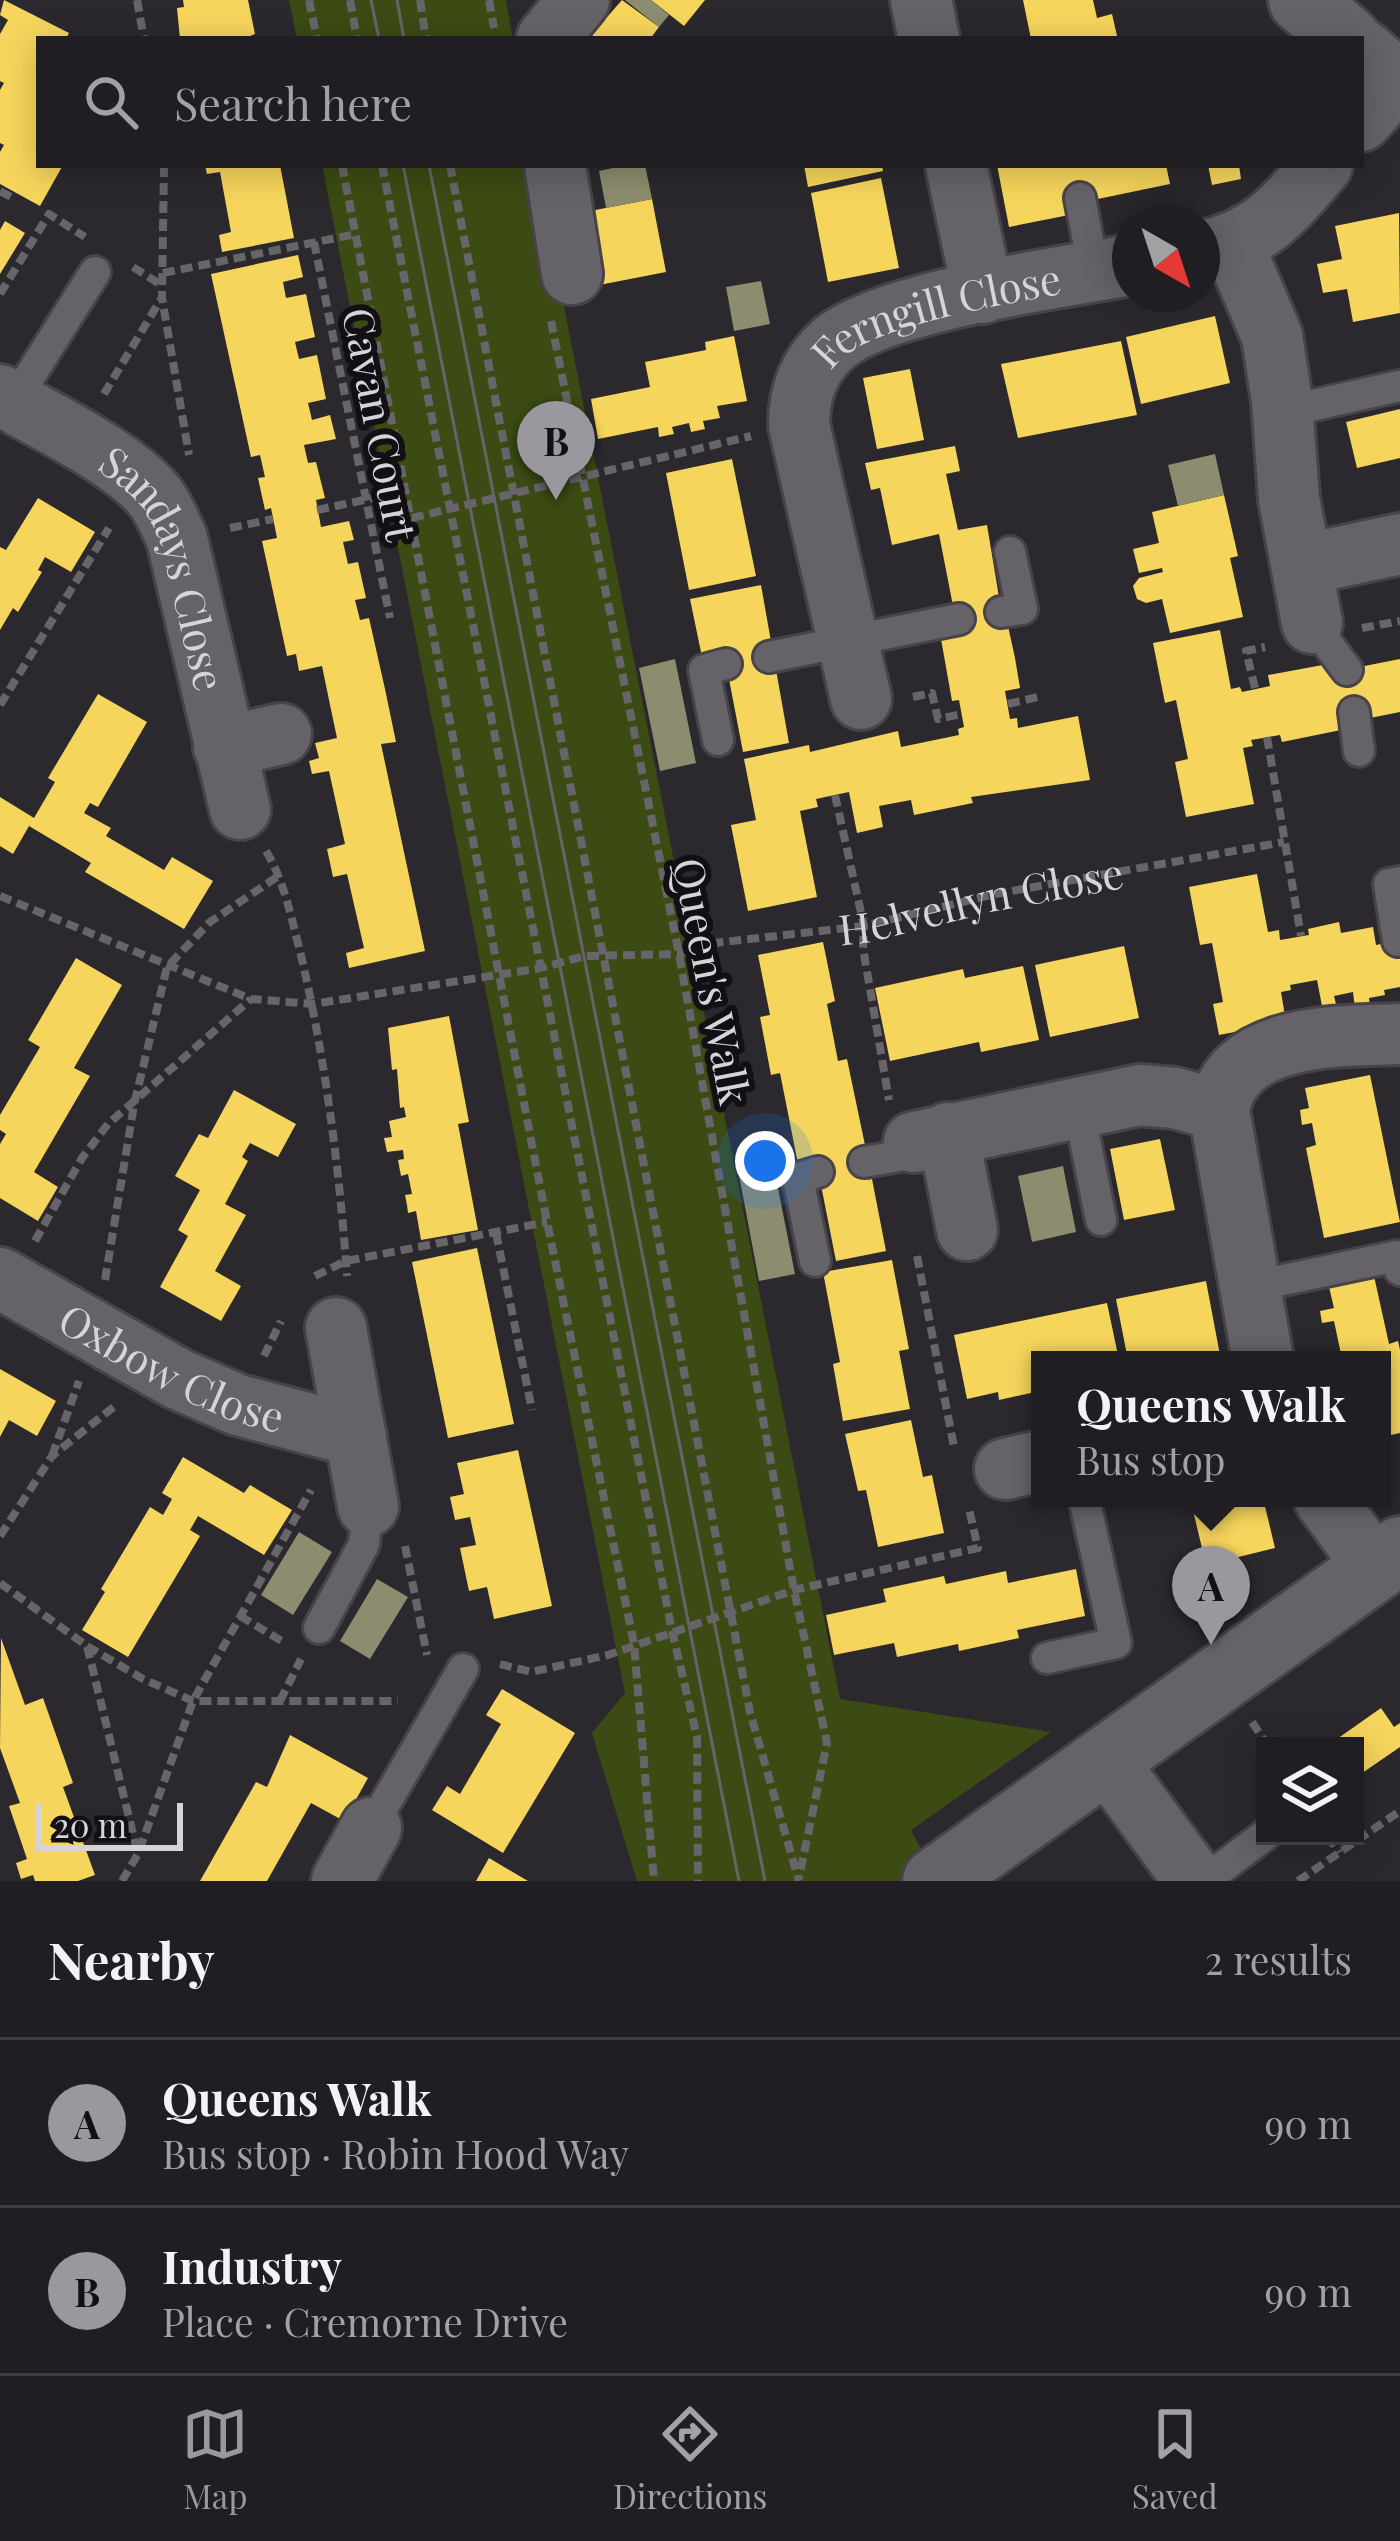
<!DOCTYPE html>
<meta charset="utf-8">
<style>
:root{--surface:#201e22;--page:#28272a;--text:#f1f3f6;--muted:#a2a2a5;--line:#3d3c40;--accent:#9b979e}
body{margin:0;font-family:"Playfair Display",serif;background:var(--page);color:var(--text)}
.controls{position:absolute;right:36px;bottom:36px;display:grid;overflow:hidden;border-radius:0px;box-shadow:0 6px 30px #0003}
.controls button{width:108px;height:108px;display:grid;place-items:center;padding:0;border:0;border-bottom:3px solid var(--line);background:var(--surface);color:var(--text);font:60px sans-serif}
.compass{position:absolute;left:1112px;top:204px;width:108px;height:108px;border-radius:50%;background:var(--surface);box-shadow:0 6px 30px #0003;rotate:141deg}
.scale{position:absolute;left:36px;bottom:30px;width:147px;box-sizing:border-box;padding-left:12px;border:6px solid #d7d3db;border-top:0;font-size:33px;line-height:42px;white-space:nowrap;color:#d7d3db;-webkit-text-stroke:9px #121015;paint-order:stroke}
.you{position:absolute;left:765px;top:1161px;width:42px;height:42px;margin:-30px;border:9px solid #fff;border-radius:50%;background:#1a73e8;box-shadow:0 0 0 18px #1a73e833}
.badge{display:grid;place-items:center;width:78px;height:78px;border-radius:50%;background:var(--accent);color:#111;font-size:39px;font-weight:700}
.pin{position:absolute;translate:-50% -99px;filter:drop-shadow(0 3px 6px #0008)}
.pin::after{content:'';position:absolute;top:63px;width:42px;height:36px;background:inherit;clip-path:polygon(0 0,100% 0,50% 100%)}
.popup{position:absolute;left:1031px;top:1351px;width:360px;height:156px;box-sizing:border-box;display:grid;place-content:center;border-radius:0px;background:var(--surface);filter:drop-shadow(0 3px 9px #0005);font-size:39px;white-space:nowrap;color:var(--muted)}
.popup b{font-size:45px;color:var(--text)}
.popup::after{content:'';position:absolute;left:50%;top:100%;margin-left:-24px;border:24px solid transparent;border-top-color:var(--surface)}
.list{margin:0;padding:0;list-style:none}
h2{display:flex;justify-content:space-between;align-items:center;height:156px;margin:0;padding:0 48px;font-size:51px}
h2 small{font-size:39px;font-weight:400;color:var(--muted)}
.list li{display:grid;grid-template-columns:78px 1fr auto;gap:36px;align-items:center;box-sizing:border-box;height:168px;padding:0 48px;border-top:3px solid var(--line)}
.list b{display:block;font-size:45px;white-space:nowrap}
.list p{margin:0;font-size:39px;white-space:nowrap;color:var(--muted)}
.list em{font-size:39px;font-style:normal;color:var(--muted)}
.icon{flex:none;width:66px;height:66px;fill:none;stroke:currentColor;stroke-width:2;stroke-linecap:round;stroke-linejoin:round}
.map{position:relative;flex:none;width:1400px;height:1881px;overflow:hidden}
.search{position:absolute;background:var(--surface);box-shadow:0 6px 30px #0003;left:36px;right:36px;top:36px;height:132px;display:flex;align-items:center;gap:30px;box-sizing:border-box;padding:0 42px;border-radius:0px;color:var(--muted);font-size:45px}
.sheet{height:492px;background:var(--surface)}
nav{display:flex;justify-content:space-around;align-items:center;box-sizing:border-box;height:168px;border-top:3px solid var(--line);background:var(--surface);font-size:33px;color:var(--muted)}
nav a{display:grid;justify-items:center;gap:6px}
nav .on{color:var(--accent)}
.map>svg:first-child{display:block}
</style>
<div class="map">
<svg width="1400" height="1881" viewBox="0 0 1400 1881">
<rect width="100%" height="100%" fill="#2b282e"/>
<path fill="#3b4b13" d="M289,0H506L513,39H297Z
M322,165H536L840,1699L1051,1732L911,1830L938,1881H637L592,1733L625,1693Z"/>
<path fill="#f6d55c" d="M4,0L69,33L66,39H39V165H63L40,206L0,184V152L4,145L0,143V90L4,83L0,81V34L8,20L0,15Z
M183,0H248L255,34L243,39H180L177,8L184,7Z
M622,0L659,27L650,39H588Z
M651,0H705L684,26Z
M1023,0H1093L1097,18L1112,14L1117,36L1031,39Z
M205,165H280L294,238L222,252L219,235L231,232L220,172L207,174Z
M804,165H882L883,171L808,187Z
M997,165H1166L1170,184L1093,200L1069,215L1009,227Z
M1208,165H1239L1241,179L1212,185Z
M881,178L899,268L828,282L811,193Z
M652,199L666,272L594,286L580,213Z
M1399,213L1400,313L1353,322L1347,289L1323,293L1317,264L1342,259L1335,226Z
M5,221L25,233L0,274V230Z
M298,255L303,277L283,282L286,298L306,294L315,337L295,342L299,359L317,355L326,399L308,403L312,420L330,415L336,439L304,445L308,463L316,462L325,498L316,500L321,527L349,521L354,540L343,542L348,564L358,562L366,598L355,600L360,620L369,618L385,689L396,742L381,744L425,951L349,968L346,953L364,948L347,874L333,877L327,849L345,844L329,771L312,774L309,761L319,758L315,743L337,738L329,700L322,666L299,671L296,654L287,656L262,541L277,538L271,508L265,510L258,478L265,477L260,455L251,457L211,274Z
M1215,316L1230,383L1141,404L1126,337Z
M734,336L747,401L717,406L720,418L703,421L705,429L691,432L689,423L672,427L674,434L659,437L658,427L598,439L591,399L650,387L645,362L706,350L705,342Z
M1121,341L1137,415L1018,438L1001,364Z
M910,369L924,440L877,449L863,378Z
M1400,409V458L1357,468L1346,422Z
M955,446L960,471L946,474L958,530L987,525L1004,627L1008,626L1015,658L1020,688L1005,691L1010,719L1017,718L1018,728L1078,716L1090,780L971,797L973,803L914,815L911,800L879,806L883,827L857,833L849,792L816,799L818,807L800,811L817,897L748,911L731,825L756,820L744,759L809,745L810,752L898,731L901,747L959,735L958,729L964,727L959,700L952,701L941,639L963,635L957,606H953L939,534L892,545L880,488L871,490L865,463Z
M732,459L756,576L689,590L666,473Z
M1224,495L1238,556L1230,558L1243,617L1170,633L1162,599L1146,603L1137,599L1133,586L1139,578L1163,572L1162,568L1139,573L1133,549L1159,543L1152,512Z
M38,498L95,532L71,572L45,557L38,570L42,572L18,612L13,608L0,630V547L6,550Z
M761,585L789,743L743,752L724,653L702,657L690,599Z
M1220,630L1231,689L1240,687L1242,692L1270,686L1268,675L1328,664L1329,673L1400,659V712L1370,718L1354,712L1338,714L1341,730L1282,742L1280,735L1251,740L1253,746L1243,748L1254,804L1186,817L1175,762L1188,759L1182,730L1176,700L1165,703L1153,643Z
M98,694L147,722L98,807L90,803L84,813L111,828L106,836L164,870L172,857L213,881L184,929L85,872L91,863L29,826L13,854L0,846V797L34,818L55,782L48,778Z
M1257,874L1268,932L1279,930L1280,940L1309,935L1308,929L1339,922L1341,933L1373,927L1376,945L1400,940V987L1384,990L1385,995L1369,998L1370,1007L1355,1009L1353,992L1334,996L1336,1004L1322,1006L1317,980L1290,985L1291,990L1281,992L1286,1022L1219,1035L1213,1004L1223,1002L1212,943L1200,945L1189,887Z
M823,942L835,1001L827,1004L838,1061L847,1059L866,1150L864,1162L868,1180L872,1179L886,1251L836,1261L816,1160L798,1164L780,1073L771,1075L760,1017L770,1015L758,955Z
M1124,946L1139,1018L1050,1037L1035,965Z
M76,958L122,985L74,1068L90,1076L34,1172L58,1187L38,1221L0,1198V1144L6,1134L0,1130V1115L40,1047L28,1040Z
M1023,966L1039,1040L981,1052L979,1042L890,1061L875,988L963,969L965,978Z
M449,1016L469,1122L458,1124L478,1230L421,1240L416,1211L408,1213L407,1205L405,1195L412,1194L408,1174L401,1176L398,1160L404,1159L403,1150L387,1152L384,1138L392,1137L389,1121L406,1117L404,1107L400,1108L397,1069L392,1070L388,1028Z
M1370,1075L1400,1222L1324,1238L1306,1148L1316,1145L1312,1123L1302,1125L1300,1110L1309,1108L1305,1088Z
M234,1090L296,1124L278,1157L250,1143L242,1157L248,1161L225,1204L246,1215L215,1271L241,1286L221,1321L160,1287L188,1236L178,1230L200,1190L175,1176L199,1134L208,1138Z
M1160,1139L1175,1210L1124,1220L1110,1149Z
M477,1248L514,1424L448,1438L412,1262Z
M892,1260L909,1349L899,1351L910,1409L843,1421L833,1364L840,1362L823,1272Z
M1374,1276L1389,1344L1398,1341L1400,1350V1433L1382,1437V1360H1324L1341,1354L1334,1321L1322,1323L1320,1311L1334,1308L1329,1287Z
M1206,1281L1220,1355L1195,1360H1128L1116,1299Z
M1107,1303L1119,1360H1040V1391L999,1400L998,1392L967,1399L954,1335Z
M0,1369L56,1401L37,1436L9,1420L0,1437Z
M911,1420L923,1477L932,1475L944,1533L878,1547L866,1490L858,1491L845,1434Z
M518,1450L552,1606L494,1619L487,1587L469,1591L460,1548L476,1545L470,1517L455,1520L450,1497L464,1494L457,1463Z
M183,1457L244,1493L250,1485L292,1510L264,1555L198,1516L190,1530L200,1536L128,1657L82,1630L105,1592L101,1589L150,1507L163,1515L172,1499L162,1493Z
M1168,1498H1263L1275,1548L1206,1565L1192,1506L1187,1507L1185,1501L1170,1505Z
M1076,1569L1085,1616L1017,1630L1019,1638L959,1651L958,1644L897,1657L894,1643L834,1655L826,1615L886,1602L883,1589L944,1576L946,1584L1006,1571L1008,1583Z
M1,1638L25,1705L43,1698L73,1783L63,1787L95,1875L78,1881H35L33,1875L21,1879L16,1863L27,1859L9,1806L20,1803L0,1748Z
M502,1689L575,1733L503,1853L432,1810L447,1786L460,1794L501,1724L486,1715Z
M1381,1708L1394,1727L1400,1723V1747L1355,1778V1746H1327Z
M290,1735L368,1778L344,1821L311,1803L267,1881H200L256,1782L267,1787Z
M489,1858L528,1881H476Z"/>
<path fill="#8c8c6e" d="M625,0H651L669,15L659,27Z
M627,165H645L652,199L606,208L599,171Z
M761,281L770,324L734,331L726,287Z
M1215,454L1224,495L1178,506L1168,465Z
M675,659L696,763L660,771L639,668Z
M1063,1166L1076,1232L1032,1242L1018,1176Z
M774,1168L795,1274L759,1281L739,1175Z
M299,1532L332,1552L293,1615L261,1595Z
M377,1579L408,1597L370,1659L340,1641Z"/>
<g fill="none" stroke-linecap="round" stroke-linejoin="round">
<g stroke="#474349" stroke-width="36">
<path id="service" d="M1080,198L1094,272
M13,403L95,272
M1283,412L1399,386
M1001,612L1022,609L1010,552
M1312,623L1347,670
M769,657L959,619
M1354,712L1359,751
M718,740L704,670L726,664
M1398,941L1389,884L1400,882
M1078,1106L1101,1220
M864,1162L899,1156L914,1142
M815,1261L798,1178L818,1172
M1250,1287L1397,1256L1400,1270
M319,1628L364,1544L368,1506
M1047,1658L1116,1643L1084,1498
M371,1828L463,1669
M1204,1881L1265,1835"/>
</g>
<g stroke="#474349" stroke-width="66">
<g id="minor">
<path d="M921,0L929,39"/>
<path d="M547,39L579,0"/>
<path d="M1361,121L1396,82"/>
<path d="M555,165L572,274"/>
<path d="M956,165L983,293"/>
<path d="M1233,245L1272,336L1282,401L1289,499L1312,623"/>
<path d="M1202,251C1262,239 1284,209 1322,165"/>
<path id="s2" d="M0,395C44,420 126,459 156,498C165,511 171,525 177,539L240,809"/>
<path d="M1302,565L1400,544"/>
<path id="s3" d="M861,699L799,425C799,392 809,365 834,343C884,301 1060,278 1130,265"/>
<path d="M224,747L281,734"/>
<path d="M948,1133L967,1230"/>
<path d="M914,1142L1140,1095L1175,1098L1219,1110"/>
<path id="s4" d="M0,1278L178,1379L238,1405L356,1436"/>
<path d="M336,1328L368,1506"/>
<path d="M1263,1360L1219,1110C1231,1032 1341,1036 1400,1034"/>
<path d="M1005,1469L1040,1461"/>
<path d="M1324,1498L1375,1568"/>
<path d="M1105,1759L1195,1881"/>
<path d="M342,1881L371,1828"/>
</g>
</g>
<g stroke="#474349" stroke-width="72">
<path id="tertiary" d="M1302,0L1347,39
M1361,52L1400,86
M936,1881L1400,1550"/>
</g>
<g stroke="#67646a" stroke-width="8" stroke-dasharray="12 6" stroke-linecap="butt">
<path d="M137,0L144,39"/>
<path d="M309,0L317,39"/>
<path d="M350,0L357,39"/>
<path d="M420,0L426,39"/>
<path d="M489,0L494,28"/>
<path d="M164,165L162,298L189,455"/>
<path d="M342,165L547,1222L634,1644L654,1881"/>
<path d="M382,165L672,1631L697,1737L698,1881"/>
<path d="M450,165L750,1712L799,1881"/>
<path d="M0,191L13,198"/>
<path d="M314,242L390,618"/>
<path d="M133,267L161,285"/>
<path d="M163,273L356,234"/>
<path d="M0,294L49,214L85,237"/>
<path d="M551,321L679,954L794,1590L827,1743L799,1878"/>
<path d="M104,394L161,299"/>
<path d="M317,510L406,491"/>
<path d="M412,518L751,436"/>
<path d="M230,528L273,519"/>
<path d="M1362,628L1400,621"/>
<path d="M1255,688L1246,651L1265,647"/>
<path d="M913,697L932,693L938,719L962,714"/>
<path d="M1008,704L1042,696"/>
<path d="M0,705L109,528"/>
<path d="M1267,737L1301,936"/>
<path d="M835,795L864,926L863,948L889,1100"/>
<path d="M266,851C284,881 290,913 299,947C325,1055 339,1165 347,1276"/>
<path id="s1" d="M0,896L251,999L313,1004L541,968L584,956L679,954L715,943L864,926L995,894L1284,842"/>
<path d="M496,1233L532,1410"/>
<path d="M35,1241L82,1158L108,1124L251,999"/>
<path d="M917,1256L954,1447"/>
<path d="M315,1276L346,1261L547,1222"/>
<path d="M105,1280L134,1105L167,967L210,922L280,875"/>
<path d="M264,1356L281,1321"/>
<path d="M52,1456L79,1381"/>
<path d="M0,1536L52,1456L116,1405"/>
<path d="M405,1546L427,1655"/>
<path d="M0,1583L87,1646L137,1850"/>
<path d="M240,1616L285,1643"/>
<path d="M87,1646L143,1679L193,1701H398"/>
<path d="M500,1664L531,1672L608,1655L794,1590L978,1548L969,1509"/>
<path d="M280,1701L301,1659"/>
<path d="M1252,1722L1268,1746"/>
<path d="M1328,1836L1339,1853"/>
<path d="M122,1881L138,1854L193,1701L311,1490"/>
<path d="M1298,1881L1400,1811"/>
</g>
<use href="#service" stroke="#656367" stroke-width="30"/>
<use href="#minor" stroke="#656367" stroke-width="60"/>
<use href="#tertiary" stroke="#656367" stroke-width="66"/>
<path stroke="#666469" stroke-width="3" d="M371,0L379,39
M397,0L404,39
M403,165L739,1881
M429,165L765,1881"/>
</g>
<g text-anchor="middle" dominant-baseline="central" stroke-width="12" stroke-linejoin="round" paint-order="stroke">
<g font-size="42" fill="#d7d3db" stroke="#121015">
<text stroke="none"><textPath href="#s3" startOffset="480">Ferngill Close</textPath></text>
<text transform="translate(381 424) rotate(79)">Cavan Court</text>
<text stroke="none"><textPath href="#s2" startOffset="255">Sandays Close</textPath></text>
<text stroke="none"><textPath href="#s1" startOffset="1011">Helvellyn Close</textPath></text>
<text transform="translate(713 981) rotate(79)">Queen's Walk</text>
<text stroke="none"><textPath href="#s4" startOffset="195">Oxbow Close</textPath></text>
</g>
</g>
</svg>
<div class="controls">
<button><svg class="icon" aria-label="layers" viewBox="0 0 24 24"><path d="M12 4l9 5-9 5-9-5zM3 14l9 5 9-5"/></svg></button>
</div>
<svg class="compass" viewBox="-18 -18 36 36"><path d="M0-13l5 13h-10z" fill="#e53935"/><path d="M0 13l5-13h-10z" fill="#a2a2a5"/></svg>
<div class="scale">20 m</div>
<div class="you"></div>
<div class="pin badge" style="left:1211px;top:1645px">A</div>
<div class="popup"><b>Queens Walk</b>Bus stop</div>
<div class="pin badge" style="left:556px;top:500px">B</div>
<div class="search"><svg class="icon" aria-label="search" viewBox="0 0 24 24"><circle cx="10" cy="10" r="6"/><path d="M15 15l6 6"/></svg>Search here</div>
</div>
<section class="sheet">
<h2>Nearby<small>2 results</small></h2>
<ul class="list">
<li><span class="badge">A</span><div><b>Queens Walk</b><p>Bus stop · Robin Hood Way</p></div><em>90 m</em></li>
<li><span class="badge">B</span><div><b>Industry</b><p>Place · Cremorne Drive</p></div><em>90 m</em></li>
</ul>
</section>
<nav>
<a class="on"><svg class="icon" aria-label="map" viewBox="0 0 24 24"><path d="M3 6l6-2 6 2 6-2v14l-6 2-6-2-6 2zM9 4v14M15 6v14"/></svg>Map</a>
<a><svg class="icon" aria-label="directions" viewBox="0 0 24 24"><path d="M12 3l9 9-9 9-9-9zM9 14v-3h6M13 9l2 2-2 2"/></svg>Directions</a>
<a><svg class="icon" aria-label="saved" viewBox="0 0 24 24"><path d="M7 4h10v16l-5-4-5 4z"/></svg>Saved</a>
</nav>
